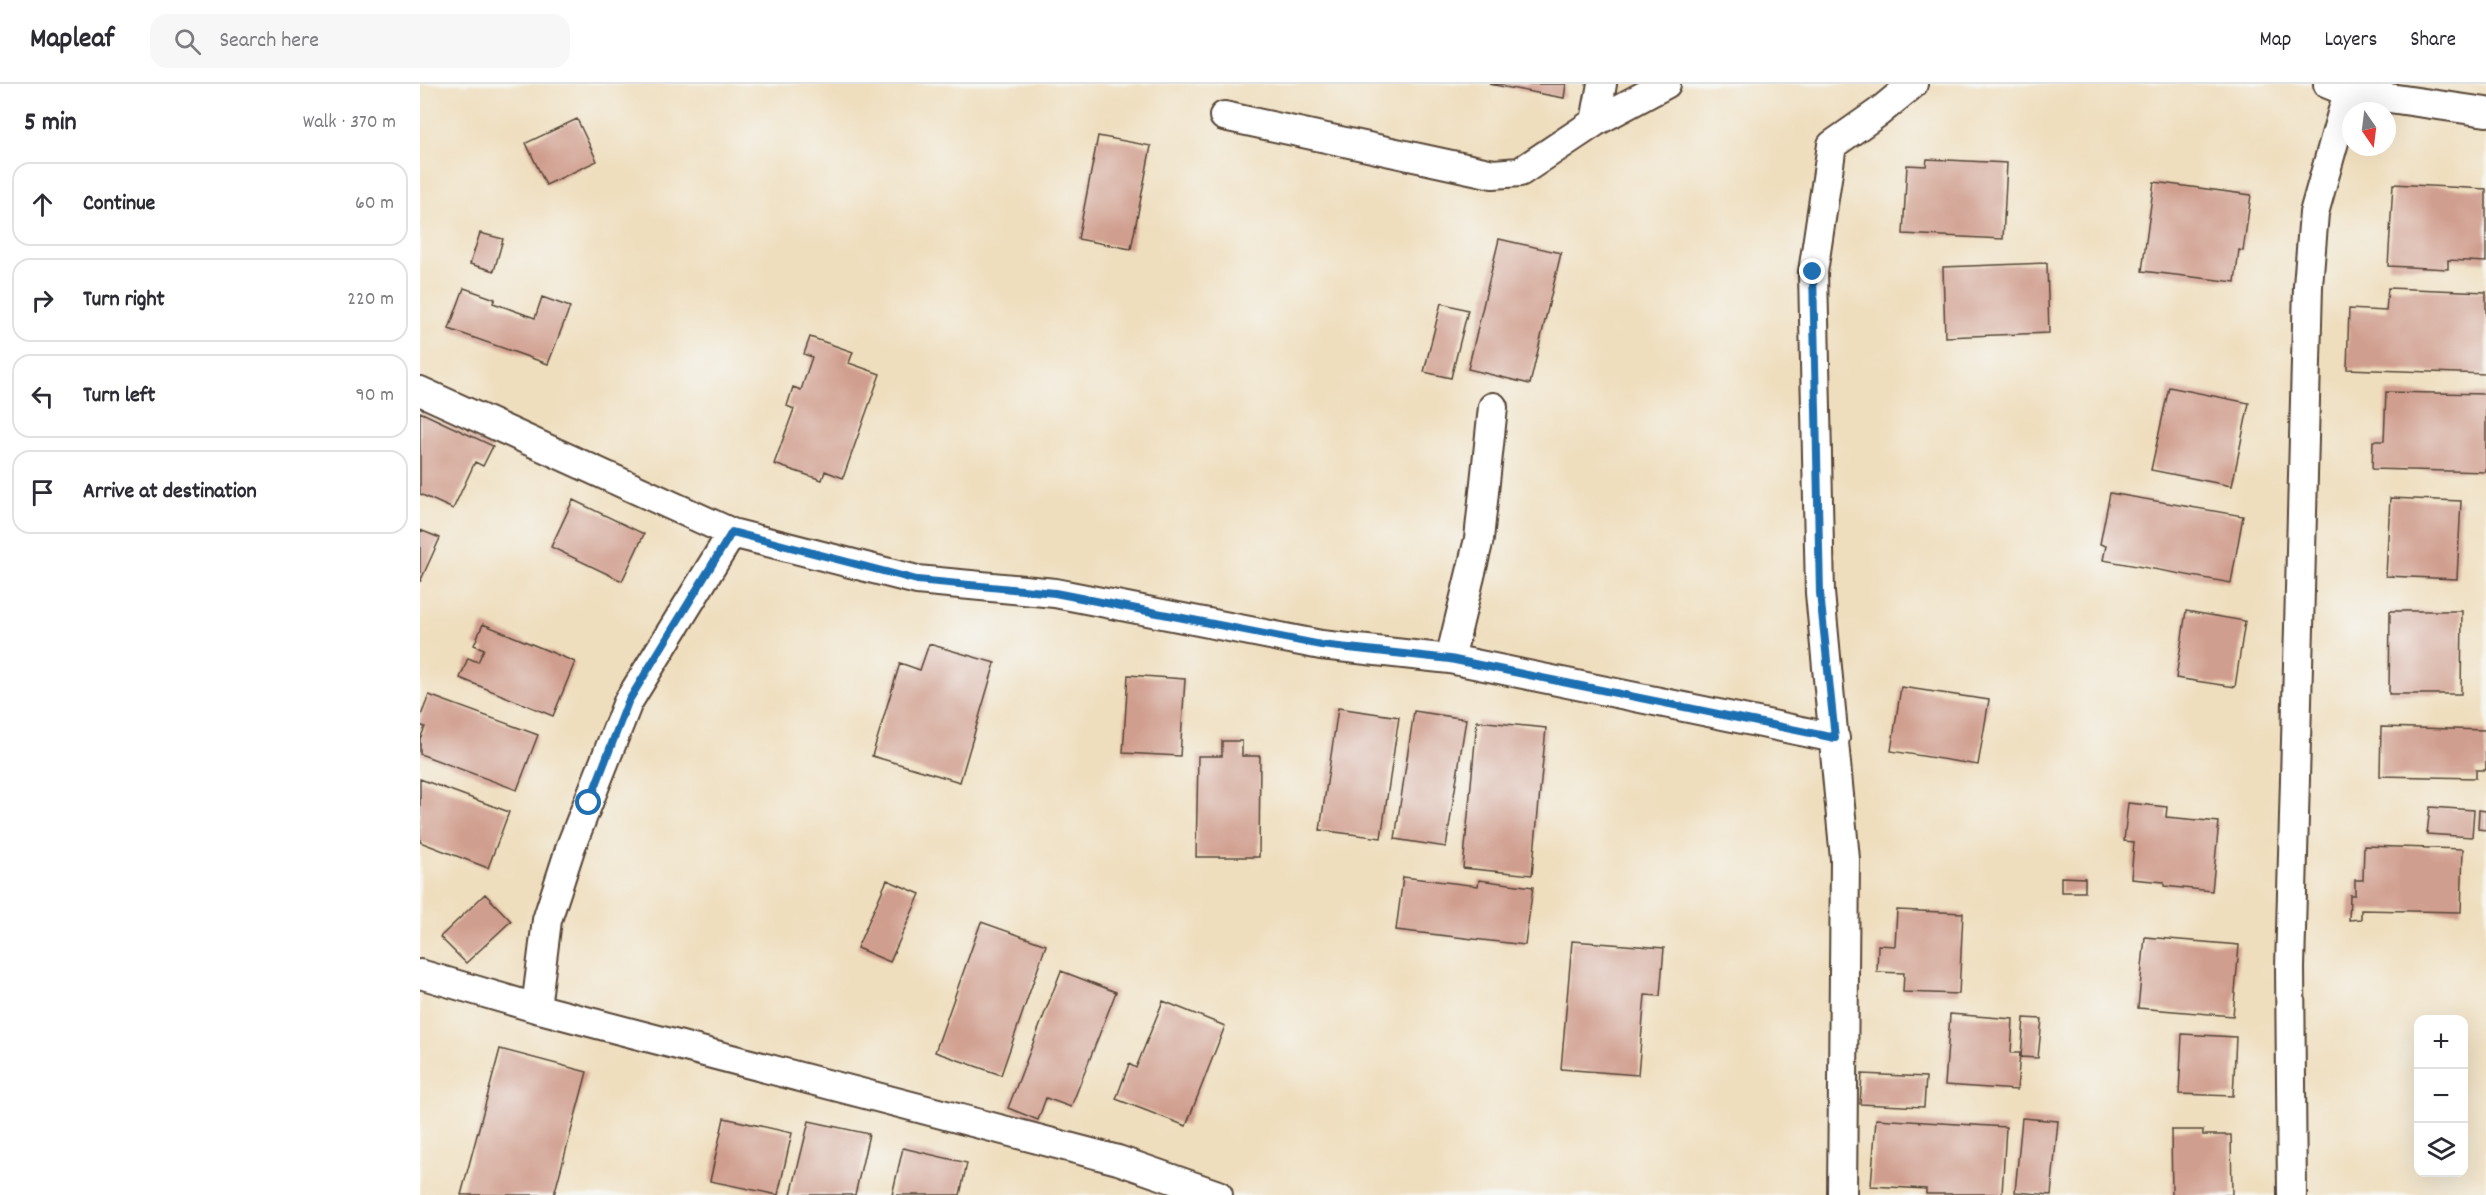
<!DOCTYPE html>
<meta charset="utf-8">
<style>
:root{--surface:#fff;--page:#f7f7f7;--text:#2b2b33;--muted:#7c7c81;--line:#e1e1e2}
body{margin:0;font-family:Dekko,sans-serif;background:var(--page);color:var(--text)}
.controls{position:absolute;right:18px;bottom:18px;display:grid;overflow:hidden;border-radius:12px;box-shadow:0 6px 24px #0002}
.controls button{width:54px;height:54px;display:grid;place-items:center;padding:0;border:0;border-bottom:2px solid var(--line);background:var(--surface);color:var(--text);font:30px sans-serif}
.compass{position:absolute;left:1922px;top:18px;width:54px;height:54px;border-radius:50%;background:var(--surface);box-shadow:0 6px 24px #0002;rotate:166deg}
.stop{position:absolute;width:18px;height:18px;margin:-14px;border:4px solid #1f6fb2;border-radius:50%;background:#fff}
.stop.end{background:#1f6fb2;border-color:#fff;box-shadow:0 2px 6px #0008}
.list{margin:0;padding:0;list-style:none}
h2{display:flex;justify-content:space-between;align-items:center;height:78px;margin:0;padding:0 24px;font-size:26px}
h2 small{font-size:20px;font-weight:400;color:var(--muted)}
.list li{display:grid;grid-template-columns:39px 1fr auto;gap:18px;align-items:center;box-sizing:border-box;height:84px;margin:0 12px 12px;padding:0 12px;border:2px solid var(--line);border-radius:18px}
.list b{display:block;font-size:22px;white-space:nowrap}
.list em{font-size:20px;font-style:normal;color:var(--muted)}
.icon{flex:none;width:33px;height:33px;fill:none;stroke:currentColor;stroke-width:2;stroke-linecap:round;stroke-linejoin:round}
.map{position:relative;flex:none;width:2066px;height:1111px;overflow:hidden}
header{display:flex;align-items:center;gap:36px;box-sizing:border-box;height:84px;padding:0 30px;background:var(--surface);border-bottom:2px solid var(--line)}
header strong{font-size:28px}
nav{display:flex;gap:33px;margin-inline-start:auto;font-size:21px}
.search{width:420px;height:54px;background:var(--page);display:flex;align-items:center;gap:15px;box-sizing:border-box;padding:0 21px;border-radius:18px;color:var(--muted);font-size:22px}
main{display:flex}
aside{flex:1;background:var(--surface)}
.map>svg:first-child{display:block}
</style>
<header>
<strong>Mapleaf</strong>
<div class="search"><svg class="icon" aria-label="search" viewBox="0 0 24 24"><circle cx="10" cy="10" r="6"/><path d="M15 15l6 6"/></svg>Search here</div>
<nav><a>Map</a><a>Layers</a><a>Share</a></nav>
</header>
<main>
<aside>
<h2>5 min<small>Walk · 370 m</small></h2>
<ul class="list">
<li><svg class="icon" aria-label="ahead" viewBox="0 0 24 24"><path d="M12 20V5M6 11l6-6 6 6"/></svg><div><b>Continue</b></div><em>60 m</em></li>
<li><svg class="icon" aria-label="right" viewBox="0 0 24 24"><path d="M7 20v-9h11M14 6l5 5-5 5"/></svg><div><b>Turn right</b></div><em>220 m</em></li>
<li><svg class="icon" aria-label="left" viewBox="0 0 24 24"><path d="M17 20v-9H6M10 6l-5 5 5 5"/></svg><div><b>Turn left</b></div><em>90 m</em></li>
<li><svg class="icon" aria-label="arrive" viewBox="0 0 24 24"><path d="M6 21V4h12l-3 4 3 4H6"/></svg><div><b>Arrive at destination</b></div></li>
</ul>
</aside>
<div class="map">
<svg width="2066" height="1111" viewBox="0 0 2066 1111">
<rect width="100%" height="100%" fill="#f6f6f2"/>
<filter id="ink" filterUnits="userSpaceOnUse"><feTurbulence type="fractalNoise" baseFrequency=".0167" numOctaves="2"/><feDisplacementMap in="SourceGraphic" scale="12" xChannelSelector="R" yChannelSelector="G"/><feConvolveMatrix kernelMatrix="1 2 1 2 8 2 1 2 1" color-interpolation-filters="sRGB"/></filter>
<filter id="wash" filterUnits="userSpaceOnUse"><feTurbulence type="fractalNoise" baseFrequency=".008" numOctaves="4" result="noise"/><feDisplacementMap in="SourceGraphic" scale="24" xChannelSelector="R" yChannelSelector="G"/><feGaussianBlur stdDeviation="1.35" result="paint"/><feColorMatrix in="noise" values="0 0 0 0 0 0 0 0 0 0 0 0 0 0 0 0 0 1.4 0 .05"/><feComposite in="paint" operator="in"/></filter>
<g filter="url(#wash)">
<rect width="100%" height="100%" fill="#efdebe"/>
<g id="blocks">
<path fill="#d09e8e" d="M1069,0H1146L1144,14Z
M157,35L177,77L126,101L106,59Z
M678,52L731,62L711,165L658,155Z
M1507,75L1587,79L1583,155L1483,150L1487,81L1506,82Z
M1734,98L1831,111L1823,167L1819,166L1815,198L1722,187Z
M1973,100L2066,105V178L2028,176V185L1968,182Z
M60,149L83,155L74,187L50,180Z
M1079,155L1141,169L1110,300L1048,285Z
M1627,179L1629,249L1525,253L1523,183Z
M44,204L75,215L73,219L115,234L122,213L150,223L128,280L29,245Z
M1968,204L2066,208V290L1927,285L1929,225L1966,227Z
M1021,219L1048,226L1031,294L1004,288Z
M390,253L433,268L429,279L460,290L423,394L405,387L402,396L354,380L374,325L367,322L373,303L381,306L392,273L384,270Z
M1749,303L1829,319L1812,402L1731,386Z
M1966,308L2066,310V388L1952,385L1953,357H1964Z
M0,328L73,362L63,382L55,378L33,425L0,410Z
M1690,409L1823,432L1811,499L1683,476L1686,462L1680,460Z
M1970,414L2041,417L2037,495L1966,492Z
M153,416L224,450L202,497L131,463Z
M0,446L20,454L0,498Z
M1766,527L1825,537L1815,603L1756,594Z
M1970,527H2042L2041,610H1969Z
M63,540L155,578L133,632L40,594L48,574L58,578L64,565L54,561Z
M509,560L575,579L540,698L452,672L480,579L500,586Z
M708,591L765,595L760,672L703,669Z
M1481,603L1569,616L1558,681L1471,667Z
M9,611L118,651L97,706L0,670V655L5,643L0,641V634Z
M918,624L979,633L961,754L900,746Z
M994,627L1046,635L1026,763L975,755Z
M1057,637L1126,644L1112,791L1043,784Z
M1961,643L2065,646L2066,686H2056V694L1960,692Z
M802,657H822V672H840L839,773H776L778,672H802Z
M0,695L89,728L68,784L0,758Z
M1708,719L1747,723L1746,733L1799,738L1792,807L1744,802V798L1711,795L1714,758L1704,757Z
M2010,723L2054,726L2052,753L2007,750Z
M2059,726L2066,727V746L2058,745Z
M1944,762L2043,765L2041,828L1941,826V835L1929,836L1930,811H1935V796H1943Z
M983,793L1058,802L1059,796L1113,803L1105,861L976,846Z
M1641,793L1665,794V808H1641Z
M467,796L500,810L470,878L437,864Z
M65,810L91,837L46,879L20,853Z
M1477,826L1543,829L1539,910L1483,908L1484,889L1457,888L1458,861L1475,862Z
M561,838L626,861L581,991L515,968Z
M1725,853L1819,861L1813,932L1718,924Z
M1152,857L1244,864L1240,912L1225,911L1218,991L1141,985Z
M641,887L696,908L651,1023L626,1014L618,1036L588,1024Z
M743,917L805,942L766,1042L696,1015L709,980L716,984Z
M1530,930L1593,935L1591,969H1600L1597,1006L1525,1001Z
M1604,934L1622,935L1618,974L1601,973Z
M1762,950L1816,953L1813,1012L1759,1010Z
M80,965L167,988L134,1111H41Z
M1442,990L1506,993L1504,1023L1440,1020Z
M304,1034L372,1049L358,1111L290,1097Z
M1602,1034L1638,1037L1631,1111L1595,1108Z
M1456,1035L1586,1043L1582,1110H1506V1105L1451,1102Z
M389,1037L449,1050L435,1111H371Z
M1751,1046H1783V1051H1811L1812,1111H1752Z
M483,1064L547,1079L540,1111H472Z"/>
</g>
</g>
<g filter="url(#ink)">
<use href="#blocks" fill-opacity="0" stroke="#564536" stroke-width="1.5"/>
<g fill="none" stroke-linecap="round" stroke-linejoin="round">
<g stroke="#564536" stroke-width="32">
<path id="street" d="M1908,0L1928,8L2066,28
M804,32L1073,90L1100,88L1175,38L1246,0
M1175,38L1182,0
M0,307L312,449L497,496L635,509L901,561L1030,575L1415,654
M1030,575L1059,455L1073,323
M0,890L116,924L698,1076L798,1111
M116,924L127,836L151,762L208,618L312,449
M1422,1111L1425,775L1400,509L1393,188L1412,61L1459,28L1493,0
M1872,1111L1870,884L1888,202L1894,129L1928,8"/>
</g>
<use href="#street" stroke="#fff" stroke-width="28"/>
</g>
</g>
<g fill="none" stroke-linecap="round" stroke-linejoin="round" filter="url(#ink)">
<path stroke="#1f6fb2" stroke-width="8" d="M169,719L208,618L312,448L497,496L635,509L901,561L1030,575L1415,654L1400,509L1393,188"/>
</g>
</svg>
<div class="controls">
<button>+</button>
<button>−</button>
<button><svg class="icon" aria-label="layers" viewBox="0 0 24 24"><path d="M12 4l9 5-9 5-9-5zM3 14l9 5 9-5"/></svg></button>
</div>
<svg class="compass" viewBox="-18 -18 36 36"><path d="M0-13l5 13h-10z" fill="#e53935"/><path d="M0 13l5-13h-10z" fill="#7c7c81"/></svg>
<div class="stop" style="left:169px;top:719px"></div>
<div class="stop end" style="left:1393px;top:188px"></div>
</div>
</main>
